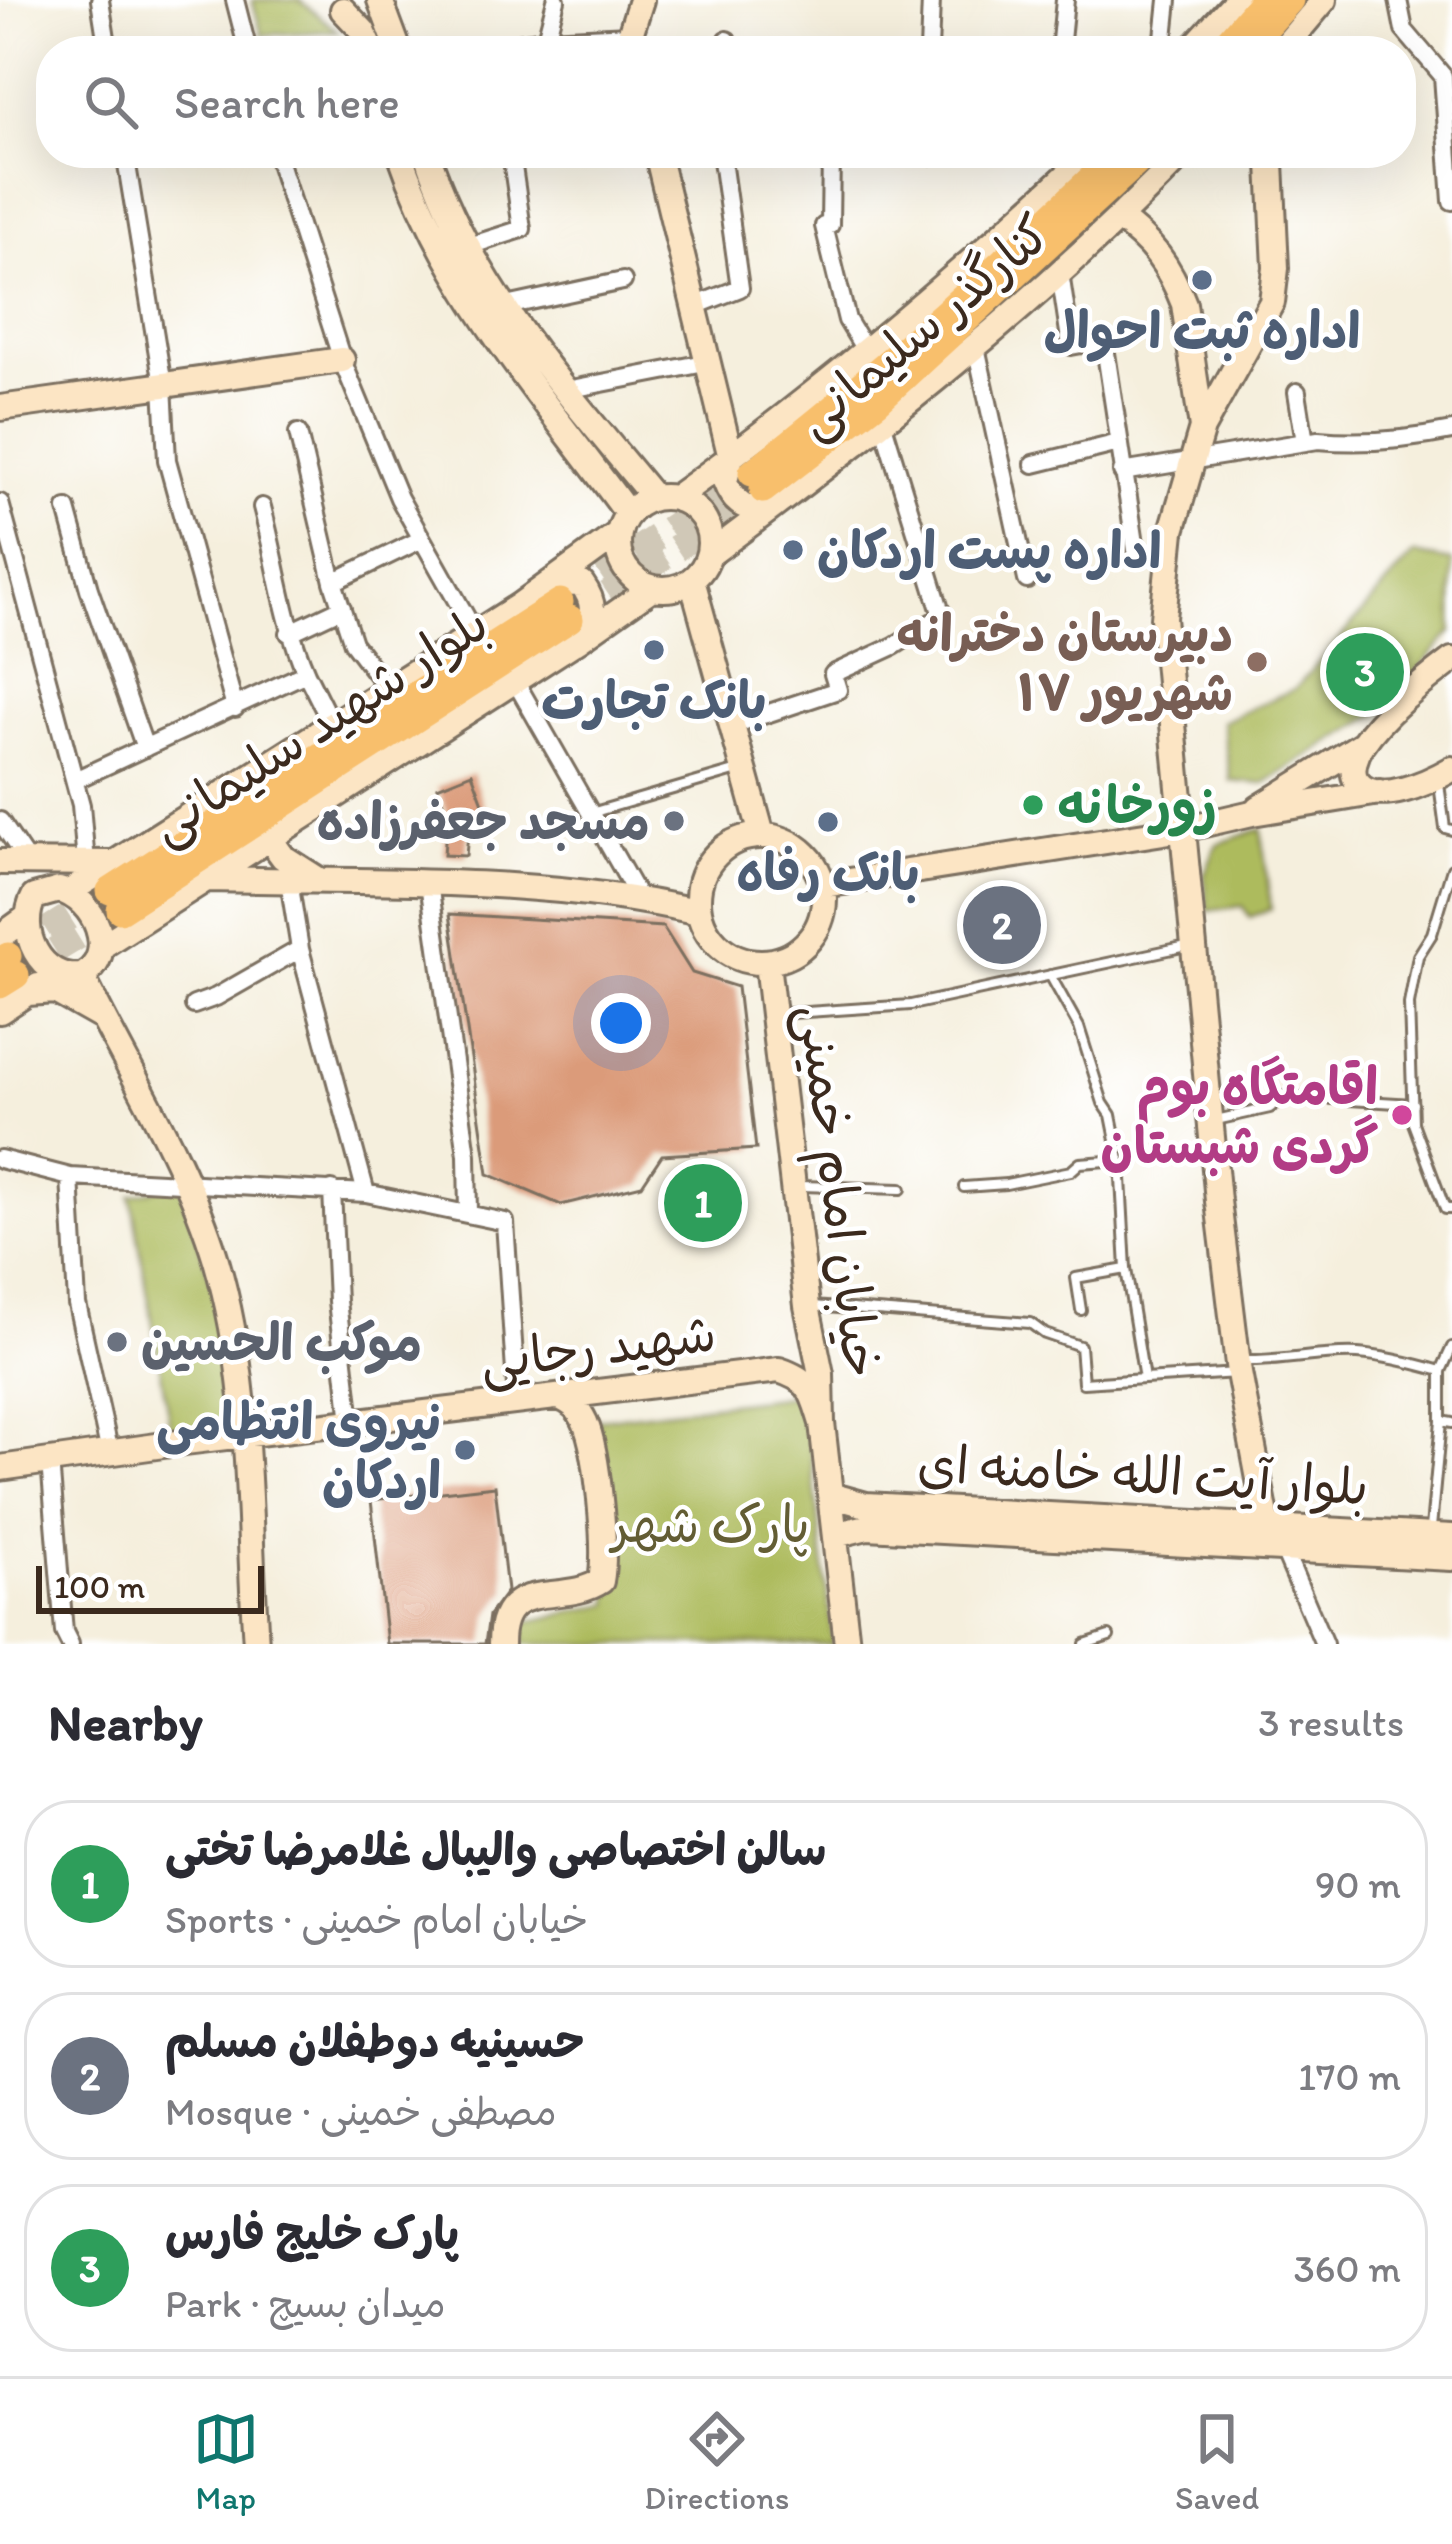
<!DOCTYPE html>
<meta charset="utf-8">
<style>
:root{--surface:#fff;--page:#f2f2f3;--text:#2b2b33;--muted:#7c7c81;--line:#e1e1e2;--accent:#0f766e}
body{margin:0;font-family:Itim,"Playpen Sans Arabic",sans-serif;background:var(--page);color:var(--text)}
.scale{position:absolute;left:36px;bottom:30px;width:228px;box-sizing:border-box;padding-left:12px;border:6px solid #3b2a1e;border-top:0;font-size:33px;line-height:42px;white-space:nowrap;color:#3b2a1e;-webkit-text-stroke:9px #fff;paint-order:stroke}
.you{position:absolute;left:621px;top:1023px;width:42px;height:42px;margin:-30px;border:9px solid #fff;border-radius:50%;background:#1a73e8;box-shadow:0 0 0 18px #1a73e833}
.badge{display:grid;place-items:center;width:78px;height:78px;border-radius:50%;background:var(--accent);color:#fff;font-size:39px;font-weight:700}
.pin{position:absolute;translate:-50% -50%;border:6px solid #fff;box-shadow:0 3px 12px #0006}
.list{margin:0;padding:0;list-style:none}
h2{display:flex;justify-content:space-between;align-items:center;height:156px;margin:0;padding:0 48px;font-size:51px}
h2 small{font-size:39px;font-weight:400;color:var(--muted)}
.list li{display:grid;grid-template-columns:78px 1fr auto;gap:36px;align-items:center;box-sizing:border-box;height:168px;margin:0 24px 24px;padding:0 24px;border:3px solid var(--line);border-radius:48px}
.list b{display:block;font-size:45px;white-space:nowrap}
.list p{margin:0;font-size:39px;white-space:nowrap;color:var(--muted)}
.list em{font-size:39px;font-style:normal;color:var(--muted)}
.icon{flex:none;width:66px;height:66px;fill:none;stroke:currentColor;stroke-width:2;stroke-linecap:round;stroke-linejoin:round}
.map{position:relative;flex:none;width:1452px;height:1644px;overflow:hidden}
.search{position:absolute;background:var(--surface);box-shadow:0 12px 48px #0002;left:36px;right:36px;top:36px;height:132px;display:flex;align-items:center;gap:30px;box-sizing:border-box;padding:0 42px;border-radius:48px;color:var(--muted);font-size:45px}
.sheet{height:732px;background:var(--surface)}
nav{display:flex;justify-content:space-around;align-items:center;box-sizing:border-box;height:168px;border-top:3px solid var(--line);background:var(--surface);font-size:33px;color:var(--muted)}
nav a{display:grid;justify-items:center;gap:6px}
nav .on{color:var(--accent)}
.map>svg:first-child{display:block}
</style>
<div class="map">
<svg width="1452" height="1644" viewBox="0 0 1452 1644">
<rect width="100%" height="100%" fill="#fff"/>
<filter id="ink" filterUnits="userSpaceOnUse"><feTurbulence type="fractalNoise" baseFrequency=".00833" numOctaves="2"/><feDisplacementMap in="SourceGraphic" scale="24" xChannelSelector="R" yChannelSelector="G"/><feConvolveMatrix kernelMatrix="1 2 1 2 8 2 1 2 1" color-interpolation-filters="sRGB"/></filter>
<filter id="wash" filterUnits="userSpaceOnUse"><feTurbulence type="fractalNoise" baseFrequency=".004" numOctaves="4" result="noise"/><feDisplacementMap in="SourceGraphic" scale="48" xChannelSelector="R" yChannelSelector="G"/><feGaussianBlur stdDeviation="2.7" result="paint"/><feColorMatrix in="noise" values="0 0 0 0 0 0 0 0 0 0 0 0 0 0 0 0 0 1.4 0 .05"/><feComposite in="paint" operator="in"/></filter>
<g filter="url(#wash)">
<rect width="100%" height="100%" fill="#f5efdd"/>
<path fill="#adbb5d" stroke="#74723e" stroke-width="3" d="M252,0H299L338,31L262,35Z
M1414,554L1452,561V632L1382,711L1263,784L1231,781L1222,722L1296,688Z
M1261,829L1271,909L1250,917L1242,906L1208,911L1204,875L1217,844Z
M180,1183L217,1300L233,1421L171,1431L131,1196Z
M804,1394L833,1644H525L522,1623L610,1604L598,1419Z"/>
<g id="blocks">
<path fill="#db9b7a" d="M472,773L493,830L468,833L466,856L444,855L447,813L437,787Z
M450,914L663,927L692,973L737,987L756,1149L662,1155L642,1185L561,1205L488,1174Z
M495,1486L507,1591L489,1615L485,1644H387L371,1500Z"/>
</g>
</g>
<g filter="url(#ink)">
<use href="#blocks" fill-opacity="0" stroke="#7c6f61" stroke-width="3"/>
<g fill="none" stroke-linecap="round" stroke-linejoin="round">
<path stroke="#d0c8b7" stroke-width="27" stroke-dasharray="27 14" stroke-linecap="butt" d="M566,598L749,475
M574,617L761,491
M12,953L106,893
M20,972L120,910"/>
<g stroke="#7c6f61" stroke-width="14">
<path id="lane" d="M1439,784L1445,828L1452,830
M591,813L738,770
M1452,868L1432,934L1418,956L1409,1004L1413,1123L1445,1209H1452
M1050,975L1079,1027L1103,1103L1111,1115L1120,1160L1126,1269L1076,1278L1081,1310
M777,1014L911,1005L1187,946
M1216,1120L1270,1108L1285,1096L1413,1104
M801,1186L901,1189
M964,1187L1006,1184L1071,1171L1080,1163L1120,1160
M1126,1269L1144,1379
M813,1306L1030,1323L1045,1334L1080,1346L1083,1383L1237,1373
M1245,1361C1283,1362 1321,1352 1358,1354C1386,1356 1413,1363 1441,1371
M1441,1421V1371L1452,1347
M1431,1528L1441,1421L1452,1423
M1085,1644L1109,1636"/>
</g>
<g stroke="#7c6f61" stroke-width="22">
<path id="street" d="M100,0L108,51
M235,0L248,51
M1168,0L1164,38L1171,51
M1398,0L1404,30L1443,76L1452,201
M546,39L556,0
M727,40L728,51
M462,51L546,39L630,35
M929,51L931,0
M1060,51L1065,0
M125,153L163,385L167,460L235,708
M276,153L342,360L399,498L475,633
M816,153L831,154L830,225L824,226L847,320L867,353
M926,153V156L941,153
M466,247L522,229L511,153
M1060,273L1071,346L1104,340L1136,550
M502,307L623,281
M692,307L740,288L721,153
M976,347L1027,580
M566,390L705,363
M1297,392L1305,442
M298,433L333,582
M1034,464L1119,443
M1122,472L1318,440C1363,444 1408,440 1452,431
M0,503L81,805L86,863
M67,509L89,589L145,748
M289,633L342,608
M306,673L332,725
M515,681L639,898
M388,689L353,643L333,582L422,539
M733,725L838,690L833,674L894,646L942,616L883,424
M75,780L306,673C283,620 277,563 262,507
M0,821L28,862
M289,881L300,949L366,1193
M429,883L467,1155L468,1214
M194,1005L216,997L300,949
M0,1159L70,1177L366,1193L505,1222L517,1402
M70,1177L77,1304L110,1453
M332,1190L337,1301L351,1422
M50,1461L64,1632L70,1644
M1282,1546L1324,1644"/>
</g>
<g stroke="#7c6f61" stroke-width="30">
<path id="secondary" d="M380,0L399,51
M343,10L363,31L372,51
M633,51L630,35L641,0
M1190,51L1237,0
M1281,51L1324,0
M400,153C447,291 543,398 628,514
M427,153C471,287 566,391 654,498
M657,153L731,458L725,481C733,503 747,512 770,509
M1118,218C1152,242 1169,265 1184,304L1202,428
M0,408L342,360
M618 543a46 46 0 1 1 92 0a46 46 0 1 1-92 0Z
M675,498C822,392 958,277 1091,153
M709,555C876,430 1039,303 1184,153
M692,580L762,835
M550,583L582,584C597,605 594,617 579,638
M1452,660C1421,684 1384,712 1362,745C1356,754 1350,770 1356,780C1374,809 1431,781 1452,769
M1259,808L1362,744
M698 899a63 63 0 1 1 126 0a63 63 0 1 1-126 0Z
M269,838L283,857L319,880
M0,862L112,863
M208,879C370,883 540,875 699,912
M824,885L1183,829L1252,813L1380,792
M59,890C94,898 120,955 82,976C40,981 16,931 34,897Z
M69,892L520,605L619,533
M0,937L25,919
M102,946L578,640L652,588
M767,963L807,1306L821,1374L822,1423L847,1644
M82,976C127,1069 186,1160 216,1260C253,1385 247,1515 256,1644
M28,993L55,991L101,1017
M0,1011L38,986
M0,1468L185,1442L779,1370C812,1381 812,1392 822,1423
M830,1495L866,1505L1452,1537
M1268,1527L1239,1373L1218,1201L1163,618L1172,531L1202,428L1272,302L1276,268L1271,163
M835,1535L867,1527L1452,1558
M501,1644C501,1574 562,1607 601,1581C607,1549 598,1452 585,1422C579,1409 572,1402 559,1397"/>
</g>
<g stroke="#7c6f61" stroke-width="33">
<path id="primary" d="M1219,51L1263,0
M1245,51L1290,0
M752,473C880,373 1001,266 1118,153
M763,490L877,402L1147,153
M110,891L560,602
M120,910L570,619
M0,961L8,956
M0,985L16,975"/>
</g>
<use href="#lane" stroke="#fff" stroke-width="8"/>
<use href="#street" stroke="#fff" stroke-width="16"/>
<use href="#secondary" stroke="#fce5c4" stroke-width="24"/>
<use href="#primary" stroke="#f8bf6c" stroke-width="27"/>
</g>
</g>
<g fill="#5c6f8a" stroke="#fff" stroke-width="4.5">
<circle cx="1202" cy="280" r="12"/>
<circle cx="793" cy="550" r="12"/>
<circle cx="654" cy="650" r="12"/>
<circle cx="828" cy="822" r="12"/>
<circle cx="465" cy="1450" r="12"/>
</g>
<circle fill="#8d6e63" stroke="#fff" stroke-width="4.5" cx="1257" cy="662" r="12"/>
<circle fill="#2e9e5b" stroke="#fff" stroke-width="4.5" cx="1033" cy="805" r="12"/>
<g fill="#6b7280" stroke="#fff" stroke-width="4.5">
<circle cx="674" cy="821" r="12"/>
<circle cx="117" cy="1342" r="12"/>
</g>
<circle fill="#d1479c" stroke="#fff" stroke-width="4.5" cx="1402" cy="1115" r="12"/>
<g text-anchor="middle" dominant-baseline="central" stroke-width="9" stroke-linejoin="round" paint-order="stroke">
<g font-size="51" fill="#3b2a1e" stroke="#fff">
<text transform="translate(923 326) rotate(-40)">کنارگذر سلیمانی</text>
<text transform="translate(319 724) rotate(-33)">بلوار شهید سلیمانی</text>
<text transform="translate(840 1191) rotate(83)">خیابان امام خمینی</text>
<text transform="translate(598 1347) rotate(-7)">شهید رجایی</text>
<text transform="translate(1143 1475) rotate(3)">بلوار آیت الله خامنه ای</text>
</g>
<g font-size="51" font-weight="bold" fill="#4e5e75" stroke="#fff">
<text x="1202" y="330">اداره ثبت احوال</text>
<text x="817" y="550" text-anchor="start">اداره پست اردکان</text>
<text x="654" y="700">بانک تجارت</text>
<text x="828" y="872">بانک رفاه</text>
<text x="441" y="1421" text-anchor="end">نیروی انتظامی<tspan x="441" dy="59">اردکان</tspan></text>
</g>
<g font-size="51" font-weight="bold" fill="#785e54" stroke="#fff" text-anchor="end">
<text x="1233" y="633">دبیرستان دخترانه<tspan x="1233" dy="59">۱۷ شهریور</tspan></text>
</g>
<g font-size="51" font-weight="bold" fill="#27864d" stroke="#fff" text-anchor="start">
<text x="1057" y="805">زورخانه</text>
</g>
<g font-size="51" font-weight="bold" fill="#5b616d" stroke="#fff" text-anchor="end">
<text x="650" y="821">مسجد جعفرزاده</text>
<text x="141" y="1342" text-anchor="start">موکب الحسین</text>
</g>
<g font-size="51" font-weight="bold" fill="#b23c85" stroke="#fff" text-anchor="end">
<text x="1378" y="1086">اقامتگاه بوم<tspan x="1378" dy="59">گردی شبستان</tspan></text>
</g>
<g font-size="51" fill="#635d34" stroke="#fff">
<text x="711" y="1524">پارک شهر</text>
</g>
</g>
</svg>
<div class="scale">100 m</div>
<div class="you"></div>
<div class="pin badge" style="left:703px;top:1203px;background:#2e9e5b">1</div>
<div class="pin badge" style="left:1002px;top:925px;background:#6b7280">2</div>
<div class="pin badge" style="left:1365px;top:672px;background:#2e9e5b">3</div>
<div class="search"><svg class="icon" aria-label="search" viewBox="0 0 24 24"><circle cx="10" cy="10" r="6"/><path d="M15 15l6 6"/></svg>Search here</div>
</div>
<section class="sheet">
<h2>Nearby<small>3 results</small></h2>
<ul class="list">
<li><span class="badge" style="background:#2e9e5b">1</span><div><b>سالن اختصاصی والیبال غلامرضا تختی</b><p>Sports · خیابان امام خمینی</p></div><em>90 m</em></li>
<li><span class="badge" style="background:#6b7280">2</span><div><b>حسینیه دوطفلان مسلم</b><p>Mosque · مصطفی خمینی</p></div><em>170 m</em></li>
<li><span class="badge" style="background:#2e9e5b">3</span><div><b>پارک خلیج فارس</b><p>Park · میدان بسیچ</p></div><em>360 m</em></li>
</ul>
</section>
<nav>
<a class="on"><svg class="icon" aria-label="map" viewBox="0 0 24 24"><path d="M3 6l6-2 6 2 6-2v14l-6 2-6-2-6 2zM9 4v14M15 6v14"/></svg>Map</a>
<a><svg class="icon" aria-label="directions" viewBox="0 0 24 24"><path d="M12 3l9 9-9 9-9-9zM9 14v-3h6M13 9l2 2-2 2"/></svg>Directions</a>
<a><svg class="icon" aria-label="saved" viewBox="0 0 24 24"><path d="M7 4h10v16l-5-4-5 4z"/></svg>Saved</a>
</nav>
